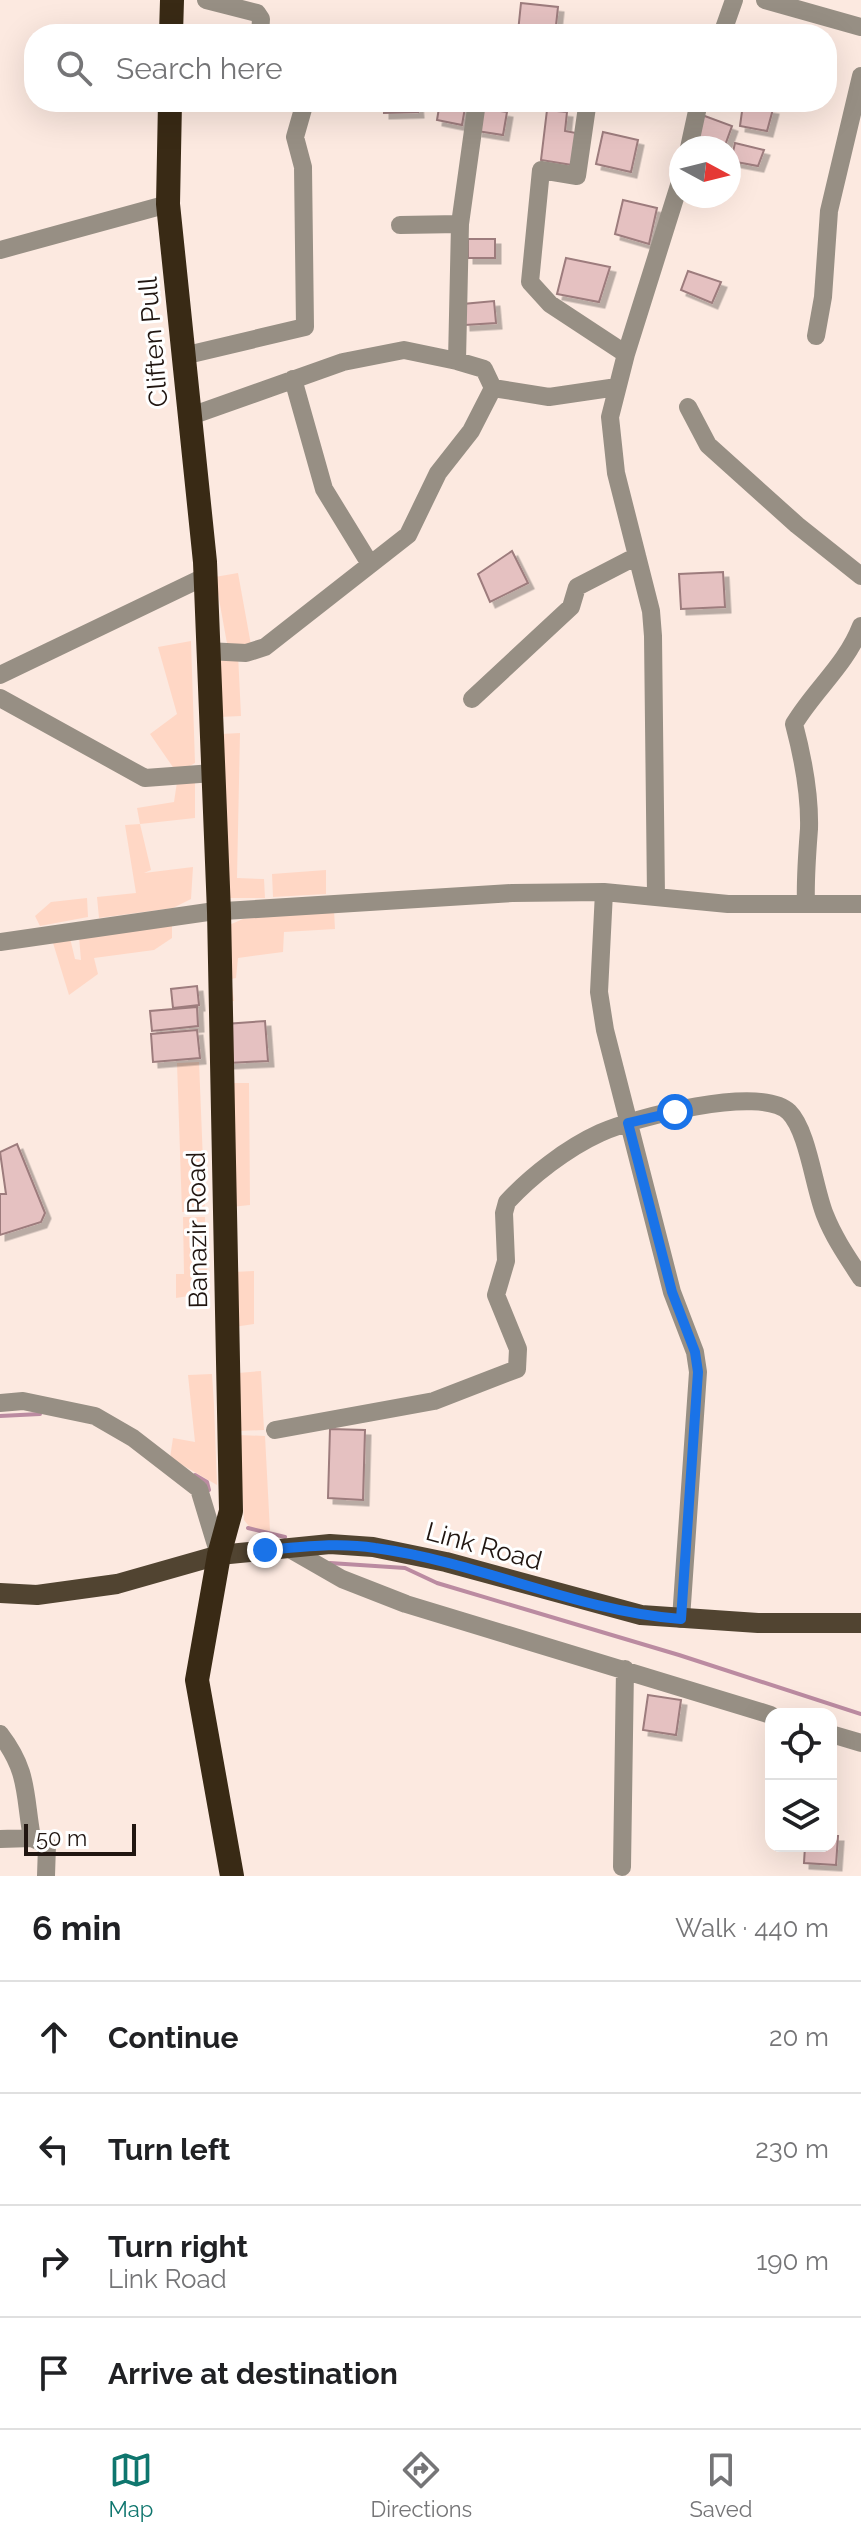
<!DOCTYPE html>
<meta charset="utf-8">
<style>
:root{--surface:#fff;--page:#f2f2f2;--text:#202124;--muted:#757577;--line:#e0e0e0;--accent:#0f766e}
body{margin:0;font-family:Raleway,sans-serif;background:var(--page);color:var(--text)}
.controls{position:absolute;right:24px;bottom:24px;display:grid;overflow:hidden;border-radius:16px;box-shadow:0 8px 32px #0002}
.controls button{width:72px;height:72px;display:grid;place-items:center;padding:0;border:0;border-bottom:2px solid var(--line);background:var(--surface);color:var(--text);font:40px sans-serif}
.compass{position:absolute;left:669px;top:136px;width:72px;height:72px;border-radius:50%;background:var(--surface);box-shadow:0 8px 32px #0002;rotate:97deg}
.scale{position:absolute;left:24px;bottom:20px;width:112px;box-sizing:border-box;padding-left:8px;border:4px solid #211611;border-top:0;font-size:22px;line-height:28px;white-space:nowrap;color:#211611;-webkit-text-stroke:6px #fff;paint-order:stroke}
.stop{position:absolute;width:24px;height:24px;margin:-18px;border:6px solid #1a73e8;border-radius:50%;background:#fff}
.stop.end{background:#1a73e8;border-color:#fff;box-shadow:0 2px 8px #0008}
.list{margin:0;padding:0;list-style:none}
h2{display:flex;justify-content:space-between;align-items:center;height:104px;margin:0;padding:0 32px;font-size:34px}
h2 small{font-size:26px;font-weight:400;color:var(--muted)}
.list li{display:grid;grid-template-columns:52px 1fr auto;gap:24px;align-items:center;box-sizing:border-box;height:112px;padding:0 32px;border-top:2px solid var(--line)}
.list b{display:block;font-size:30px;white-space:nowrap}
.list p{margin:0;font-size:26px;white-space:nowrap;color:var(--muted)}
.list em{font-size:26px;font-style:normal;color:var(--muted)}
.icon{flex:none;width:44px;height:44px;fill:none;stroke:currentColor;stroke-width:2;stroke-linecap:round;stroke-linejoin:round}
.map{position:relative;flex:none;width:861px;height:1876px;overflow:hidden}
.search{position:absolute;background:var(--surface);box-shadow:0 8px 32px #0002;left:24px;right:24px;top:24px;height:88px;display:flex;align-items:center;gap:20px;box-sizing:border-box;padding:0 28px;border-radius:32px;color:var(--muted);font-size:30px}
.sheet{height:552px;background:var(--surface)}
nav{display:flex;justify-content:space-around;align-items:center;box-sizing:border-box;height:112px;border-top:2px solid var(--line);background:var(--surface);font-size:22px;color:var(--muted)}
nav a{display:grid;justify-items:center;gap:4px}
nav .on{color:var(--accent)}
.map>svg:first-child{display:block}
</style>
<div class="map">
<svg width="861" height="1876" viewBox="0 0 861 1876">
<defs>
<filter id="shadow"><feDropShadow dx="5.5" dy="5.5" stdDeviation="0" flood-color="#0004"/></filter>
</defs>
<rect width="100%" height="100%" fill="#fce9e0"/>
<path fill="#ffd7c5" d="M238,573L251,645L228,649L215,577Z
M191,641L195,763L177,773L150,734L177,714L158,647Z
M238,654L241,716L219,717L216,655Z
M240,733L237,878L264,879L265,898H220L221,734Z
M195,781V818L140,824L151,870L144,873L193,867L191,899L173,908L99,918L97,897L136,893L125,825L140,824L137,808L174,802L177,782Z
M326,870V894L273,897L272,874Z
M87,898L88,917L40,926L35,916L51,902Z
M334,910L335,929L284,932L283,952L238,958L236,978L231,979L234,1001L221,1002L222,928L243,919Z
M172,925V938L154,950L94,958L98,974L69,995L53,943L70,938L75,959L81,960L79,937Z
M199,1062L205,1211L182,1212L177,1063Z
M226,1083H249L250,1205L231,1207Z
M183,1217H205L208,1293L176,1298V1274H184Z
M254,1271V1324L234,1327L233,1272Z
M261,1371L264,1430L240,1431L238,1373Z
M212,1374L214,1405L217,1485L170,1458L173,1438L195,1442L188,1375Z
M239,1435L265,1436L270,1531L252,1530L244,1520Z"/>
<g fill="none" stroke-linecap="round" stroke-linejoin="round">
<path stroke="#bb8ba1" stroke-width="4" d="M0,1416L40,1414
M195,1475L207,1482L209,1490
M248,1528L285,1537
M330,1563L405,1568L437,1583L679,1655L861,1714"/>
</g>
<path fill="#e5c1c1" stroke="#9d7c7d" stroke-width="2" filter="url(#shadow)" d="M521,3L558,7L555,34L518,32Z
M384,102H417L418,112L384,113Z
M440,102H466L462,125L437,120Z
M743,104L773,109L767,131L740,126Z
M480,108L507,112L503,135L477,131Z
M547,110L567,112L565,131L576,133L572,165L541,160Z
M702,115L732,126L724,148L696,140Z
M603,132L638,140L631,172L596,164Z
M735,143L764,150L758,166L731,161Z
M623,200L657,208L649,244L615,234Z
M468,239H495V258H468Z
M566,258L610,267L599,302L557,294Z
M688,271L721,282L712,303L681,290Z
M494,301L496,323L465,325L463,304Z
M512,551L528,583L490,602L478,574Z
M723,572L725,607L681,609L679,574Z
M197,986L199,1005L173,1008L171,989Z
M197,1007L198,1026L152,1031L150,1011Z
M265,1021L268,1061L228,1063L225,1024Z
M197,1030L200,1058L153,1062L151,1034Z
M17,1144L45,1213L41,1222L0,1235V1194H6L0,1152Z
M330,1429L365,1430L363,1500L328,1498Z
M648,1695L681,1700L676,1735L643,1730Z
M831,1836H838L836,1865L804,1863L805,1846H831Z"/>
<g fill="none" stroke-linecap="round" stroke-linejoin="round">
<path stroke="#978f84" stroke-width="18" d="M206,0L257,13L261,19L260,34
M765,0L861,27
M722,34L734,0
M581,102L587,107L577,176L541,170L530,282L550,304L626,354
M689,148L699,102
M400,225L460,224L477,102
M0,250L168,204
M816,336L823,297L829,211L861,76
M183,356L305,327L303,167L295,137L305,102
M457,361L484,369L493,388L549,397L617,387
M293,379L324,489L370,564
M688,407L708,445L797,525L861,576
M188,417L343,362L404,350L457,361L460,224
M207,651L246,653L265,647L408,535L438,473L471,431L493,388
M0,675L204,577
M0,698L145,778L213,773
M472,699L571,607L577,587L637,556
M604,892L599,992L605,1030L672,1292L695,1352L698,1372L681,1619
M656,896L653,636L651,611L616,473L610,417L626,354L681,179
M806,904C805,879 807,855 809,829C810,794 803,758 794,724C815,689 846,665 861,626
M0,942L208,912L512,893L604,892L728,904H861
M0,1403L23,1401L95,1416L133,1438L199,1489L219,1555
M275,1430L434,1401L517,1369L518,1349L496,1295L506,1261L504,1213L507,1202C531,1176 567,1148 600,1133C634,1118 760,1084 789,1112C808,1131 814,1188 825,1215C834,1238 848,1258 861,1278
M288,1548L342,1579L406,1604L771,1715
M0,1734C29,1772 24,1793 32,1838
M831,1734L861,1743
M0,1839L32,1838L47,1845L46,1876
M622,1867L625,1669"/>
<path stroke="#514431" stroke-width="20" d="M0,1593L37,1595L117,1584L219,1555L330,1544L373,1547L446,1562L641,1615L758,1623H861"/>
<path stroke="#392a15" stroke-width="24" d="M171,34L172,0
M170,102L168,204L205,562L219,912L231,1511L219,1555L197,1680L232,1876"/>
</g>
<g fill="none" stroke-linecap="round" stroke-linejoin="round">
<path stroke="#1a73e8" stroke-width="10" d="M265,1550C302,1547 338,1542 375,1548C479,1562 576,1611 681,1619L698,1372L695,1352L672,1292L628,1123L675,1112"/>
</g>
<g text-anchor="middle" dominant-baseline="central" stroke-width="6" stroke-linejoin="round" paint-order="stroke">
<g font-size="26" fill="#211611" stroke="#fff">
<text transform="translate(153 342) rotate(-95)">Cliften Pull</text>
<text transform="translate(197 1230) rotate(-91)">Banazir Road</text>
<text transform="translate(484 1546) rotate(15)">Link Road</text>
</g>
</g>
</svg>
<div class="controls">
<button><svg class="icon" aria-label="locate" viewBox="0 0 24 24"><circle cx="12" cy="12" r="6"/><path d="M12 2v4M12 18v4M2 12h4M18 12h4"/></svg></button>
<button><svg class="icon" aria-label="layers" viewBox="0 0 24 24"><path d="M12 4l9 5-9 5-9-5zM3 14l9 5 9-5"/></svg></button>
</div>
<svg class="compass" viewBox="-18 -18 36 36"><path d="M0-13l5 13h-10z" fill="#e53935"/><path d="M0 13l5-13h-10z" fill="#757577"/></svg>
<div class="scale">50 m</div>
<div class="stop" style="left:675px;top:1112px"></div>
<div class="stop end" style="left:265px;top:1550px"></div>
<div class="search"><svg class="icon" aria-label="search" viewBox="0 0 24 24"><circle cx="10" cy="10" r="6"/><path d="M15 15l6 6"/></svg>Search here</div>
</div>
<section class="sheet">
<h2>6 min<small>Walk · 440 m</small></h2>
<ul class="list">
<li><svg class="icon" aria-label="ahead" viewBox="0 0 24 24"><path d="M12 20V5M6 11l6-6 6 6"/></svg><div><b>Continue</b></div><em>20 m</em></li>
<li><svg class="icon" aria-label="left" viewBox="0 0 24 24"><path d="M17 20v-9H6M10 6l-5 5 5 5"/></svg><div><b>Turn left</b></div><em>230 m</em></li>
<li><svg class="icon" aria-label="right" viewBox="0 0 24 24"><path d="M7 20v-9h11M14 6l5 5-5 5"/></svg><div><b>Turn right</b><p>Link Road</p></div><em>190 m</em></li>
<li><svg class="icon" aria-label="arrive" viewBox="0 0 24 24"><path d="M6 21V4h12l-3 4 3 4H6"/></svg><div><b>Arrive at destination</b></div></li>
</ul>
</section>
<nav>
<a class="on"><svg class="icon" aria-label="map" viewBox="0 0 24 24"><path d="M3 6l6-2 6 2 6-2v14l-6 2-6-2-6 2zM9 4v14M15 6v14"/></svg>Map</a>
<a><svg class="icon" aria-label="directions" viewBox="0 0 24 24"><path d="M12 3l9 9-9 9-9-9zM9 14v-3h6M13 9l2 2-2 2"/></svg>Directions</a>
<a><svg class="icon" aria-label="saved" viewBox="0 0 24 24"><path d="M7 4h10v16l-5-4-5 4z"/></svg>Saved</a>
</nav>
